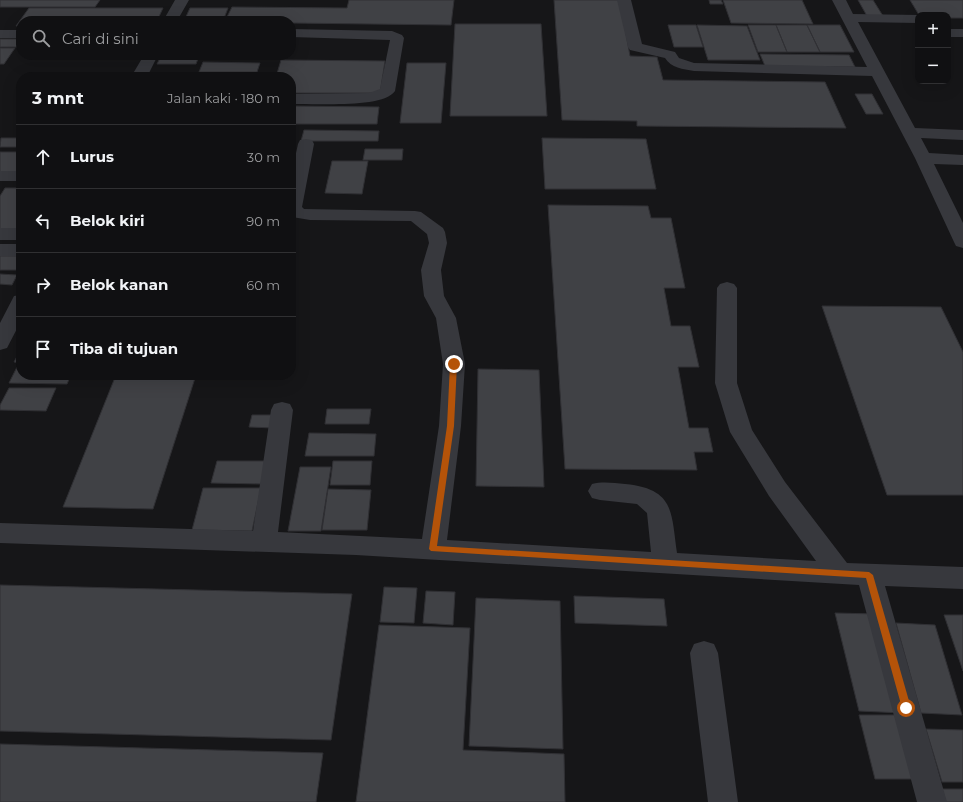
<!DOCTYPE html>
<html lang="id">
<meta charset="utf-8">
<style>
:root{--surface:#101012;--page:#1e1e20;--text:#f1f3f6;--muted:#9c9d9f;--line:#303032}
body{margin:0;font-family:Montserrat,sans-serif;background:var(--page);color:var(--text)}
.controls{position:absolute;right:12px;top:12px;display:grid;overflow:hidden;border-radius:8px;box-shadow:0 4px 16px #0002}
.controls button{width:36px;height:36px;display:grid;place-items:center;padding:0;border:0;border-bottom:1px solid var(--line);background:var(--surface);color:var(--text);font:20px sans-serif}
.stop{position:absolute;width:12px;height:12px;margin:-9px;border:3px solid #b45309;border-radius:50%;background:#fff}
.stop.end{background:#b45309;border-color:#fff;box-shadow:0 1px 4px #0008}
.list{margin:0;padding:0;list-style:none}
h2{display:flex;justify-content:space-between;align-items:center;height:52px;margin:0;padding:0 16px;font-size:17px}
h2 small{font-size:13px;font-weight:400;color:var(--muted)}
.list li{display:grid;grid-template-columns:26px 1fr auto;gap:12px;align-items:center;box-sizing:border-box;height:64px;padding:0 16px;border-top:1px solid var(--line)}
.list b{display:block;font-size:15px;white-space:nowrap}
.list em{font-size:13px;font-style:normal;color:var(--muted)}
.icon{flex:none;width:22px;height:22px;fill:none;stroke:currentColor;stroke-width:2;stroke-linecap:round;stroke-linejoin:round}
.map{position:relative;flex:none;width:963px;height:802px;overflow:hidden}
.search{position:absolute;background:var(--surface);box-shadow:0 4px 16px #0002;left:16px;top:16px;width:280px;height:44px;display:flex;align-items:center;gap:10px;box-sizing:border-box;padding:0 14px;border-radius:16px;color:var(--muted);font-size:15px}
.panel{position:absolute;background:var(--surface);box-shadow:0 4px 16px #0002;left:16px;top:72px;width:280px;height:308px;border-radius:16px}
.map>svg:first-child{display:block}
</style>
<div class="map">
<svg width="963" height="802" viewBox="0 0 963 802">
<rect width="100%" height="100%" fill="#161618"/>
<path fill="#404145" stroke="#303034" d="M0,0H100L95,7H0Z
M349,0H454L451,25L291,23V21H225L232,7L347,8Z
M554,0H620L630,56L657,57L663,80L825,82L846,128L637,126V121L562,120Z
M709,0H721L723,4H710Z
M723,0H802L813,24L731,23Z
M858,0H873L883,16H867Z
M910,0H963V18H948V15H919Z
M29,8H163L157,21H21V26H16Z
M190,8H228L223,21H184Z
M455,24H541L547,116H450Z
M668,25H696L703,47H674Z
M697,25L747,26L760,60H708Z
M748,25H776L787,52H758Z
M776,25H807L820,52H787Z
M807,25H840L854,52H820Z
M0,39H21V47H0Z
M0,48H15L4,64H0Z
M760,54L849,55L855,67L765,66Z
M161,56H199L196,64H157Z
M281,60L385,61L380,93H291V77H276Z
M203,62L260,63L257,72H199Z
M407,63H446L441,123H400Z
M168,73L219,74L217,77H166Z
M221,74H269L268,77H220Z
M855,94H872L883,114H866Z
M291,106L379,107L377,124H291Z
M304,130L379,131L378,141H301Z
M1,138H21V147H0Z
M542,138L646,139L656,189H545Z
M365,149H403L402,160H363Z
M0,152H21V173H0Z
M332,161H368L362,194L325,193Z
M5,188H21V230H0V196Z
M548,205L648,206L651,218H671L685,288H664L671,326H690L699,367H678L689,428H708L713,452H694L697,470L565,469Z
M291,234H295L291,251Z
M0,256H21V270H0Z
M0,274L17,275L12,285L0,284Z
M822,306L941,307L963,352V495H887Z
M21,349V363L14,362Z
M17,367H21V375H71L67,384L9,383Z
M478,369L539,370L544,487L476,486Z
M116,375H196L153,509L63,507Z
M9,388H56L46,411L0,410V405Z
M327,409H371L369,424H325Z
M252,415H276L273,428L249,427Z
M309,433L376,434L374,456H305Z
M217,461H266L261,484L211,483Z
M333,461H372L370,485H330Z
M300,467H331L321,531H288Z
M203,488H261L252,531L192,530Z
M328,489L371,490L367,530H322Z
M0,585L352,594L331,740L0,731Z
M384,587L417,588L414,623L380,622Z
M426,591L455,592L453,625L423,623Z
M574,596L664,599L667,626L575,623Z
M476,598L560,601L563,749L469,746Z
M835,613L876,614L903,713L859,711Z
M944,615H963V671Z
M896,623L935,625L962,715L921,713Z
M379,625L470,628L463,750L564,754L565,802H356Z
M859,715H905L924,779H875Z
M926,729L963,730V782H942Z
M0,744L323,753L316,802H0Z
M942,789H963V802H946Z"/>
<g fill="none" stroke-linecap="round" stroke-linejoin="round">
<path fill="#37383d" fill-rule="evenodd" d="M175,0H189L177,21H163Z
M617,0H631L642,44L675,52L679,58L694,63L867,67L832,0H846L853,14L919,15L918,23L858,22L915,128L963,130V140L921,138L929,153L963,155V165L934,164L963,223V248L956,246L954,242L915,158L872,76L694,71C683,69 671,68 665,58L630,50L628,47Z
M291,29L392,31L402,35L404,38L395,91C383,109 313,103 291,104V94L369,93L380,89L390,40L291,37Z
M948,29H963V37H948Z
M0,30H21V38H0Z
M144,55H158L147,77H131Z
M306,139L312,140L314,144L302,207L304,209L415,211L421,212L443,228L445,232L447,243L441,270L444,296L456,318L465,364L461,426L447,540L651,552L647,513L637,504L600,500L592,498L588,491L592,484C603,481 614,483 625,484C675,489 671,512 677,553L816,561L769,496L730,432L715,383L717,288L720,284L727,282L734,284L737,288V383L752,430L785,482L847,563L963,567V589L885,586L947,802H917L859,585L356,555L0,543V523L253,531L271,410L274,404L282,402L290,404L293,410L278,532L422,539L439,426L443,364L436,318L424,296L421,270L429,243L427,234L411,221L310,220L292,217L291,176L298,144L300,140Z
M0,171H21V181H0Z
M0,228H21V240H0Z
M0,244H21V256H0Z
M21,295V321L7,348L0,350V323L14,296Z
M704,641L714,644L718,653L738,802H708L690,653L694,644Z"/>
</g>
<path fill="#b45309" d="M454,362L457,364L454,426L437,546L869,572L873,575L911,708L909,710H904L902,708L866,578L431,551L429,549L447,426L450,364Z"/>
</svg>
<div class="controls">
<button>+</button>
<button>−</button>
</div>
<div class="stop" style="left:906px;top:708px"></div>
<div class="stop end" style="left:454px;top:364px"></div>
<div class="search"><svg class="icon" aria-label="search" viewBox="0 0 24 24"><circle cx="10" cy="10" r="6"/><path d="M15 15l6 6"/></svg>Cari di sini</div>
<section class="panel">
<h2>3 mnt<small>Jalan kaki · 180 m</small></h2>
<ul class="list">
<li><svg class="icon" aria-label="ahead" viewBox="0 0 24 24"><path d="M12 20V5M6 11l6-6 6 6"/></svg><div><b>Lurus</b></div><em>30 m</em></li>
<li><svg class="icon" aria-label="left" viewBox="0 0 24 24"><path d="M17 20v-9H6M10 6l-5 5 5 5"/></svg><div><b>Belok kiri</b></div><em>90 m</em></li>
<li><svg class="icon" aria-label="right" viewBox="0 0 24 24"><path d="M7 20v-9h11M14 6l5 5-5 5"/></svg><div><b>Belok kanan</b></div><em>60 m</em></li>
<li><svg class="icon" aria-label="arrive" viewBox="0 0 24 24"><path d="M6 21V4h12l-3 4 3 4H6"/></svg><div><b>Tiba di tujuan</b></div></li>
</ul>
</section>
</div>
